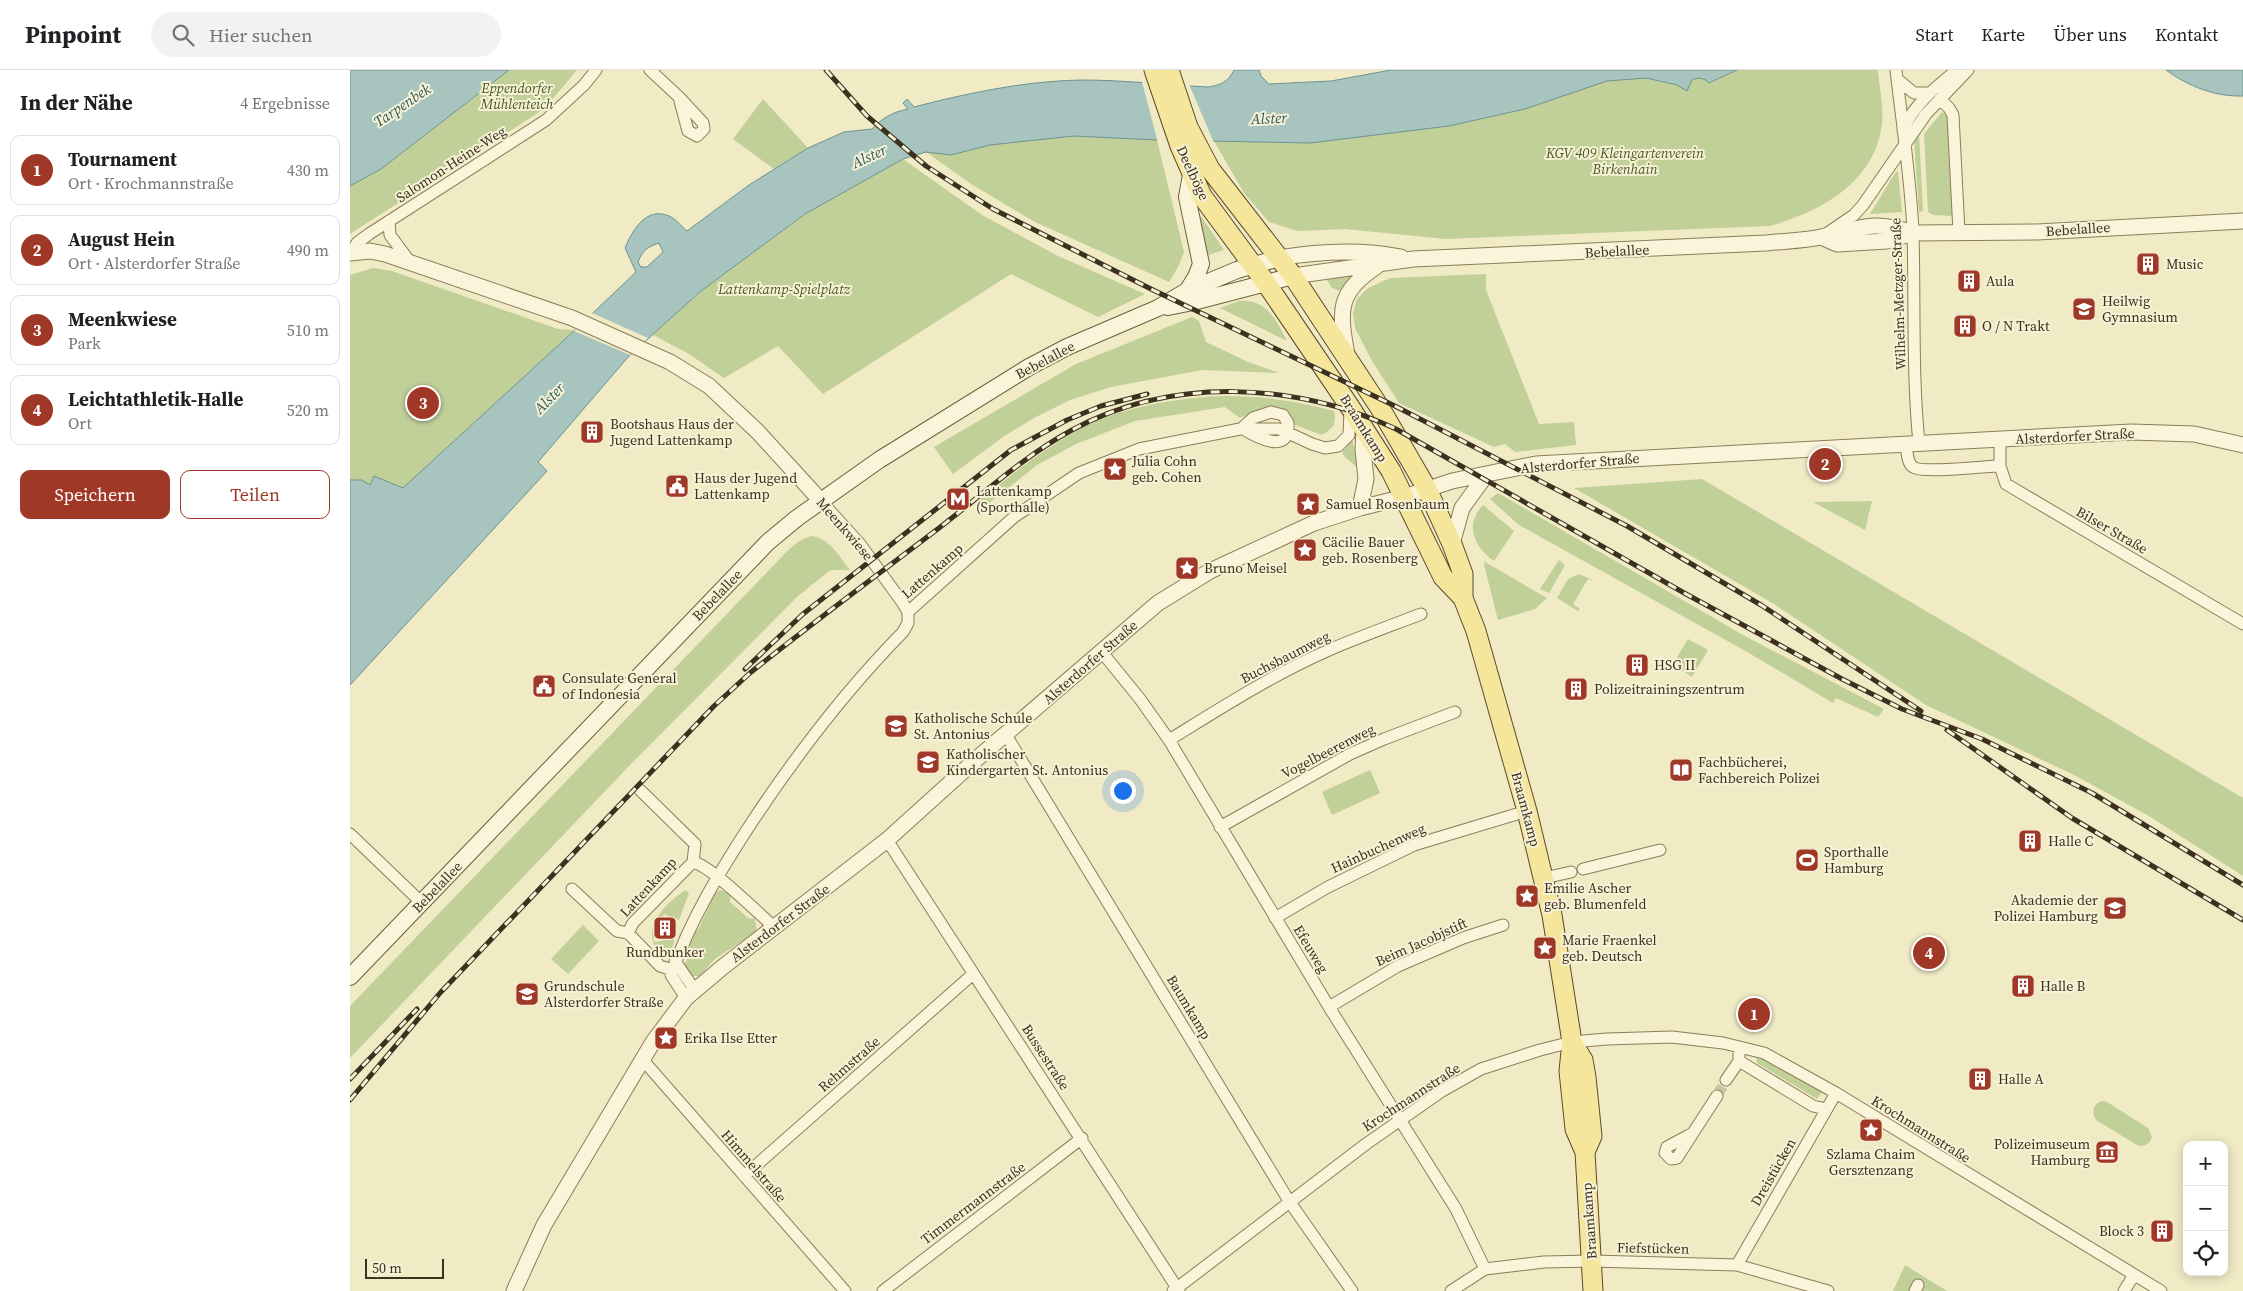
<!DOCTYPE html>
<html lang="de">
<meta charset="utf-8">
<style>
:root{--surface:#fff;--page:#f2f2f2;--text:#202124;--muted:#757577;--line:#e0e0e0;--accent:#9f3827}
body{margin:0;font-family:"Source Serif 4",serif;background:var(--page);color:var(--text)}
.controls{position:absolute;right:15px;bottom:15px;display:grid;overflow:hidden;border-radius:10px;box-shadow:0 2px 12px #0003}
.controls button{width:45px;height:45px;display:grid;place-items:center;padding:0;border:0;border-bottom:1px solid var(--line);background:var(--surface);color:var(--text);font:25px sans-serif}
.scale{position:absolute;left:15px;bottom:12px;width:79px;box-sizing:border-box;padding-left:5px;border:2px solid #3c311f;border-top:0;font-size:14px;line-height:18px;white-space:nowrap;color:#3c311f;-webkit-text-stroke:4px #f7f2d6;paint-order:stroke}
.you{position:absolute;left:772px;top:720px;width:18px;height:18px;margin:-12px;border:4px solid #fff;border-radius:50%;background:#1a73e8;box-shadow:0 0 0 8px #1a73e833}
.badge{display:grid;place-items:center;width:32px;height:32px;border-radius:50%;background:var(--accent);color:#fff;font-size:16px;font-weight:700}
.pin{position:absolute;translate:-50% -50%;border:2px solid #fff;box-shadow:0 1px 5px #0006}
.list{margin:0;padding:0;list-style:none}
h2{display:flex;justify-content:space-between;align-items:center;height:65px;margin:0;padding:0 20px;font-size:21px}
h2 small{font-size:16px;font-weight:400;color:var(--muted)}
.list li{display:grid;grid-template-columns:32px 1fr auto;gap:15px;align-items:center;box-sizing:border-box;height:70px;margin:0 10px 10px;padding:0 10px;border:1px solid var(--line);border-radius:10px}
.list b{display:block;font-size:19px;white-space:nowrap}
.list p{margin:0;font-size:16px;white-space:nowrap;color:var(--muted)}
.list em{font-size:16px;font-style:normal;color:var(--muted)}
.actions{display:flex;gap:10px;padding:15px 20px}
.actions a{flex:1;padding:11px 0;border:1px solid var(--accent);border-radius:10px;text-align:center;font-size:18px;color:var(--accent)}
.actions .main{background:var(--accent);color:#fff}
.icon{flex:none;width:28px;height:28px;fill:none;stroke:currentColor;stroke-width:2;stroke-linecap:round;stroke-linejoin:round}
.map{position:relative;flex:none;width:1893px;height:1221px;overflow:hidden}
header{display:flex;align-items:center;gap:30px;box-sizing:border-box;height:70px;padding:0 25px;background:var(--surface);border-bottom:1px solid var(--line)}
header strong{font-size:24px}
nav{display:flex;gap:28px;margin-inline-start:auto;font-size:18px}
.search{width:350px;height:45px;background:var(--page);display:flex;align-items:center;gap:12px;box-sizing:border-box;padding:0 18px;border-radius:28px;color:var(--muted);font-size:19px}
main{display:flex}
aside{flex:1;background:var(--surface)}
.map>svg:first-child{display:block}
</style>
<header>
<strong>Pinpoint</strong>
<div class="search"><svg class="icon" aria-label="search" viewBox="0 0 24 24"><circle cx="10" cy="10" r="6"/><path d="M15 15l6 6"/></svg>Hier suchen</div>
<nav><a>Start</a><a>Karte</a><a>Über uns</a><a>Kontakt</a></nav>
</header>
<main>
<aside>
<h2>In der Nähe<small>4 Ergebnisse</small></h2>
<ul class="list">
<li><span class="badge">1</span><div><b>Tournament</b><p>Ort · Krochmannstraße</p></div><em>430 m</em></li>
<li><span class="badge">2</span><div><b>August Hein</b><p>Ort · Alsterdorfer Straße</p></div><em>490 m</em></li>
<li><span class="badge">3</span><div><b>Meenkwiese</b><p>Park</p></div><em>510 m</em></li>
<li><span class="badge">4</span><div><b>Leichtathletik-Halle</b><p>Ort</p></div><em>520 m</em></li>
</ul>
<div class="actions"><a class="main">Speichern</a><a>Teilen</a></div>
</aside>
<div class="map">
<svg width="1893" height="1221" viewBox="0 0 1893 1221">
<rect width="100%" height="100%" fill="#f0eac5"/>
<path fill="#c1cf98" d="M159,0H227L194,39L0,164V116L31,99Z
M1387,0H1528C1529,17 1534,37 1532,54C1525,112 1472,141 1420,156L1096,169L995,159L947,161L919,152L894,123L864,71L960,73L1099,56L1175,39L1257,11L1296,8L1333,17L1348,7L1355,9L1360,13Z
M413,29L458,78L424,99L383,69Z
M1592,42L1598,46L1603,146L1583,145L1578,142L1574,64Z
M1569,63L1573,141L1569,142L1564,69Z
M724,66L807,70L834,182L829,195L819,212L685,152L621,114L576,82L601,85L640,75Z
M553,89L632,145L708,186L795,224L748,247L661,204L473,324L428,276L374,308L339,284L303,265L351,221L455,144Z
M1548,101L1552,142L1520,144L1545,103Z
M844,136L874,180L855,186Z
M23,198L42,201L208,259L225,260L53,418L24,406L20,415L12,410H0V205Z
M1136,204V220L1189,354L1224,352L1226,375L1165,382L1155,374L1144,377L1049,333L1022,291L1005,258L1003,243L1007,229L1018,218L1040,208Z
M1004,205L992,222L982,218L977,210Z
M889,231C916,229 926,249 937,271L870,238Z
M842,247L849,251L856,272L898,292L929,303L852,300L761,317L720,330L684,348L653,367L603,404L584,377L726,294Z
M876,326C913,326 949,331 984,341C987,354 983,358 972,365L945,355C942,351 940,344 936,341C923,331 903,342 890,348L875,337L785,351L726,374L687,395L633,438L628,431C660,406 692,380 728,360C769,337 830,327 876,326Z
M1002,369L1010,400L994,386L992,382Z
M1352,409L1893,728V806L1799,746L1726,706L1576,635L1424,534L1224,418Z
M1148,423L1393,565L1534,639L1528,647L1486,628L1483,633L1399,583L1169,455L1140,429Z
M1522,431L1515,460L1463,432Z
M1133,435L1164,461L1144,491C1124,477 1114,455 1133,435Z
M462,466C480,469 489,486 500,500H482L478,502L448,526L280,695L0,988V936L422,497C434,485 445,470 462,466Z
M1209,490L1214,494V497L1199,523L1190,519Z
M1135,492L1197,528L1185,539L1148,550L1134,495Z
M1229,504L1245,511L1238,509L1223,534L1230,539L1228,541L1207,528L1218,509Z
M1338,569L1358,580L1342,607L1323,594Z
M1020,700L1030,723L982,745L972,722Z
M335,820L339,823L329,850L323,848L321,851L319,850L321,847L314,844L304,859L305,867L303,869L305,872L315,870L325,860C325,872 324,878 314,885L309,884C290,858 314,835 335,820Z
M370,820L381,824L380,832L398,848L403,849L404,844L407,861L365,889L350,906H341L333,895L336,892L340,875L338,871L349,858L365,823Z
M233,855L249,871L218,904L201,889Z
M1406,987L1424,993L1472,1022L1467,1029L1407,993Z
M1752,1031L1757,1032L1798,1058L1802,1067C1800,1074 1794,1078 1787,1075L1746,1050C1741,1042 1743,1034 1752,1031Z
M1555,1195L1597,1221H1543Z"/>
<path fill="#a7c4bf" stroke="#6d938f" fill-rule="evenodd" d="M0,0H159L31,99L0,116Z
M884,0H909L911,6L919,14L981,11L1041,0H1387L1359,13C1354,8 1349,7 1342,10L1337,21L1327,15L1296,8L1257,11L1175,39L1099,56L960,73L807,70L724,66L640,75L601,85L576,82L553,89L455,144L351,221L279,286L188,392L197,401L0,615V410H12L20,415L24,406L53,418L225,260L286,202L275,178C282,161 296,136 319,146C326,149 331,156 337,161L399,115L458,78L494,62L522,59C532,48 543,42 558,39L553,33L557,29L564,37C618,23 675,11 732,10C774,10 816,15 858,17C871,15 878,12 884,0ZM309,173L313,182L297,197H291L288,192C293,180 297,177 309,173Z
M1816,0H1893V26C1865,27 1838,16 1816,0Z"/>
<path fill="#f0eac5" d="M792,12L839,14L864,73H808Z
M242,243L298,268L280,285L224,261Z"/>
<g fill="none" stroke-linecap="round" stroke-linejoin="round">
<path stroke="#ccc5a4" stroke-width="11" stroke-dasharray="11 5.5" stroke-linecap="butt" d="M1367,1026L1376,1010"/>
<g stroke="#8d7c5a" stroke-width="13">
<path id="minor" d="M300,0L329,27
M1546,0C1552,54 1561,109 1563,163C1565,233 1562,304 1569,373
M1547,9L1564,23H1580
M329,27L353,53L354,59L347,66L338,61Z
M1590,29L1599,38L1603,45L1609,162
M1553,60C1564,34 1586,17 1607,0
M39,151L40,165L60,192
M1479,162L1504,145L1513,135L1576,44L1618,0
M1,183L7,173L19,164L196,50L234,15L246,0
M921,342L933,345L938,353C941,386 906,367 892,358L903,348Z
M1650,370V396L1656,414L1893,554
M1556,374C1557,381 1557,393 1563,397C1573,404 1635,396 1650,396
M558,542L664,447L729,403L789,379L890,359H930L962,374L975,378L988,376L999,365L1000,341
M751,581L790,629L819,670L979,937L1106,1139L1135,1199
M656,665L939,1131L1002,1221
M819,670C871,638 922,605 979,580C1009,567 1040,556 1071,544
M290,720L345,774L343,792
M870,757L1000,684L1034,669L1105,642
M0,764L72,833
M537,770L829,1221
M1233,799L1310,780
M1194,808L1221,802
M222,819L267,861L278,863
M925,848L978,817L1064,775L1177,741
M325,891L344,919
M323,900L310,896L278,863L283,853L343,792C360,795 408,843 424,857
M336,928L321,905C340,850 370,801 402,752C447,684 496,620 553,562L558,553V542L552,532L510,474L471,431
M979,937L1048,896L1113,868L1153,855
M292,989L495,1221
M1389,991L1463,1036L1476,1039
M1376,1010L1389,991V985
M1343,1063L1327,1088L1321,1089L1315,1083L1317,1077L1343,1063L1367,1026
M394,1106L623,904
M1387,1195L1486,1023
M533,1221L732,1068
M823,1221L1016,1074L1092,1021L1131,999L1190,980L1222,972L1257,969L1322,967L1373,973L1414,983L1486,1023L1811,1221
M1101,1221L1135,1199L1194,1192L1242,1191L1387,1195L1478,1221
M1565,1221L1568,1215
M1774,1221L1784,1205"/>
</g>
<g stroke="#8d7c5a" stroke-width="17">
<path id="tertiary" d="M1471,167L1487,174L1537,171L1563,163L1687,162L1893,151
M0,183L20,181L35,184L222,248L320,292L359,316L407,361L471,431
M929,188C970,181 1010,179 1051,187
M943,206L1063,189L1416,173C1434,171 1453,171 1471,167C1510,159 1521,149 1563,163
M997,285C989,240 987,223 1027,196
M1010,438L1016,409L1013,380L1014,359
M1102,474L1112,438L1136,405
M164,1221L194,1155L303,972L336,928L374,896L537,770L630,686L808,533L860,501L964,453L1010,438L1054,427L1102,411L1186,394L1781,362L1844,364L1893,375"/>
</g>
<g stroke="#6f5d3d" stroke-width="18">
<path id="secondary" d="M837,221L846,207L851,194L837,127L841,105
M818,237L843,232L943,206
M0,907L418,472L447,448L529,390L679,297L717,277L808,238L837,221L887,200L929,188"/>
</g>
<g stroke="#5b492e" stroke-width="21">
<path id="primary" d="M804,0L830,76L852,126L916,213L1000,337L1041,401L1093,507L1113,528L1126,561L1177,741L1202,845L1222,972L1219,1001L1225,1059L1235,1082L1243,1221
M819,0L838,57L860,99L943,206L1030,338L1077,419L1102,474L1113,504V528
M1222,972L1233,990L1236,1007L1242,1066L1235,1082"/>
</g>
<use href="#minor" stroke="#faf5da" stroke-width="11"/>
<use href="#tertiary" stroke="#faf5da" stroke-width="15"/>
<use href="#secondary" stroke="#faf5da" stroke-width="16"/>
<use href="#primary" stroke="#f5e69c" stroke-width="19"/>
<g stroke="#3c311f" stroke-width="5">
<path id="rail" d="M476,0L517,46L576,96L643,139L803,220L1045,336L1277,456L1411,535L1571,641
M395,599L453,544L661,380L717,350L751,336L797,324
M1597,660L1722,748L1893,850
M0,1009L67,939
M0,1030L90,923L364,636L400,603C462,553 526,506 589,458C632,425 674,386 722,360C822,306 945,312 1046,359L1336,524L1492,609L1552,639L1632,669L1742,723L1893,815"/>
</g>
<use href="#rail" stroke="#f7f2d6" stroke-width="3" stroke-dasharray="9" stroke-linecap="butt"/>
</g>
<defs>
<g id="building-square" transform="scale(1.25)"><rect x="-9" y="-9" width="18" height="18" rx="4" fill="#9f3827" stroke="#f7f2d6"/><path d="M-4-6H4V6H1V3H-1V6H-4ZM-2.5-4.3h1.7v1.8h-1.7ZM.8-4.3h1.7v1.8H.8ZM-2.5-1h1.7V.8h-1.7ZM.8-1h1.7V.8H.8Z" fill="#fff"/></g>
<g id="school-square" transform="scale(1.25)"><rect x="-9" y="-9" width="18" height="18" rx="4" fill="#9f3827" stroke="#f7f2d6"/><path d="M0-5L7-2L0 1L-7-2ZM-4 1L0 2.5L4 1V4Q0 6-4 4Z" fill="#fff"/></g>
<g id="sight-square" transform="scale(1.25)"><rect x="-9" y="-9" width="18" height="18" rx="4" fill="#9f3827" stroke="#f7f2d6"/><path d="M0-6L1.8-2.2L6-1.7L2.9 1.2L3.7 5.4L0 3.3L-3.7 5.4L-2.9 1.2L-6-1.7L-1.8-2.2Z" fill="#fff"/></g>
<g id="civic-square" transform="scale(1.25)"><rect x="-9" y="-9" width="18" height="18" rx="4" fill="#9f3827" stroke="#f7f2d6"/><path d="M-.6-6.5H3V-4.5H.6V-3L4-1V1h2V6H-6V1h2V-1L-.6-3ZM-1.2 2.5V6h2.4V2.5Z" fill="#fff"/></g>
<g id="metro-square" transform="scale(1.25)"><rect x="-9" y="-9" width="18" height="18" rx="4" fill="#9f3827" stroke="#f7f2d6"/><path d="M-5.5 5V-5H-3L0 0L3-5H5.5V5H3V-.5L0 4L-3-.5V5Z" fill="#fff"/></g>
<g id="library-square" transform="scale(1.25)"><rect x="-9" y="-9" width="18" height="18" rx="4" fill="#9f3827" stroke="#f7f2d6"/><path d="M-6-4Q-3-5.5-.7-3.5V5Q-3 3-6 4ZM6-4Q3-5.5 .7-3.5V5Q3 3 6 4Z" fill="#fff"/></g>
<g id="stadium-square" transform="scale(1.25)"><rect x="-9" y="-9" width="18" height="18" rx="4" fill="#9f3827" stroke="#f7f2d6"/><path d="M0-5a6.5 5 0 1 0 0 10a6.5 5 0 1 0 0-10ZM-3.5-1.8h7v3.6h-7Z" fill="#fff"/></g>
<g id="university-square" transform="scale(1.25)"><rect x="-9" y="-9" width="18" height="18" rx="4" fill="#9f3827" stroke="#f7f2d6"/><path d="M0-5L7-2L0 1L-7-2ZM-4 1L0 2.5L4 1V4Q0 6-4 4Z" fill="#fff"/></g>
<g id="museum-square" transform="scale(1.25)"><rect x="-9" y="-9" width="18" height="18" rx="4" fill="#9f3827" stroke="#f7f2d6"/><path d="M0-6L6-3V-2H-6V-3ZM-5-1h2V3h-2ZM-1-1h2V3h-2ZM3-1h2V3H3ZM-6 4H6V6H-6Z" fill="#fff"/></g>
</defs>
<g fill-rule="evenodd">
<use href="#building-square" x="1798" y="194"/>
<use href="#building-square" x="1619" y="211"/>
<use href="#school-square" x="1734" y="239"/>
<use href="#building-square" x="1615" y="256"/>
<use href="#building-square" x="242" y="362"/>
<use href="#sight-square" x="765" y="399"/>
<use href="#civic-square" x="327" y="416"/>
<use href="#metro-square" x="608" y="429"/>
<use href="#sight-square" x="958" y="434"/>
<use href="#sight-square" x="955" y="480"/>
<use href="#sight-square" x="837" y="498"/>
<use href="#building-square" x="1287" y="595"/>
<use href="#civic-square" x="194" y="616"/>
<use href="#building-square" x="1226" y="619"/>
<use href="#school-square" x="546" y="656"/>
<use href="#school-square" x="578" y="692"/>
<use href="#library-square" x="1331" y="700"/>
<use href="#building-square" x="1680" y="771"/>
<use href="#stadium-square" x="1457" y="790"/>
<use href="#sight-square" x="1177" y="826"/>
<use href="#university-square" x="1765" y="838"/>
<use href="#building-square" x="315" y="858"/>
<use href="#sight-square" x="1195" y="878"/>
<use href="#building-square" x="1673" y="916"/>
<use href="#school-square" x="177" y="924"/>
<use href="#sight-square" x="316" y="968"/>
<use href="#building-square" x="1630" y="1009"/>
<use href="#sight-square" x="1521" y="1060"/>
<use href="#museum-square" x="1757" y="1082"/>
<use href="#building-square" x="1812" y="1161"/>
</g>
<g text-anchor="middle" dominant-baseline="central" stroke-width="4" stroke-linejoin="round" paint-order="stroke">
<g font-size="14" font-style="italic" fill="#445a24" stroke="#f7f2d6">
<text x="167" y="18">Eppendorfer<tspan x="167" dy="16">Mühlenteich</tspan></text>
<text x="1275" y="83">KGV 409 Kleingartenverein<tspan x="1275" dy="16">Birkenhain</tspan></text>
<text x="434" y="219">Lattenkamp-Spielplatz</text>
</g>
<g font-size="14" fill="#3c311f" stroke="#f7f2d6">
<text transform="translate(101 94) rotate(-33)">Salomon-Heine-Weg</text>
<text transform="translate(843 103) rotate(65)">Deelböge</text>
<text transform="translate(1728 159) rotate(-4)">Bebelallee</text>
<text transform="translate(1267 181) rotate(-3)">Bebelallee</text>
<text transform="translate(1548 224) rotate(-92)">Wilhelm-Metzger-Straße</text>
<text transform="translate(695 290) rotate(-28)">Bebelallee</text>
<text transform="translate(1014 358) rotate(58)">Braamkamp</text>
<text transform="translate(1725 366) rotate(-3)">Alsterdorfer Straße</text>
<text transform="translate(1230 393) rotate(-5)">Alsterdorfer Straße</text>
<text transform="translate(495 459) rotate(49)">Meenkwiese</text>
<text transform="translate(1762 460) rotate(30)">Bilser Straße</text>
<text transform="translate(582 501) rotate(-41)">Lattenkamp</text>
<text transform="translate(367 525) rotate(-46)">Bebelallee</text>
<text transform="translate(935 587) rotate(-27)">Buchsbaumweg</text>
<text transform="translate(740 592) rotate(-41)">Alsterdorfer Straße</text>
<text transform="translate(978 681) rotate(-27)">Vogelbeerenweg</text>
<text transform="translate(1176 739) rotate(75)">Braamkamp</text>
<text transform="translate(1028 778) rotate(-24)">Hainbuchenweg</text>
<text transform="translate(87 817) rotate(-46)">Bebelallee</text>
<text transform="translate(298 817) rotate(-47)">Lattenkamp</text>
<text transform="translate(430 853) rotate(-37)">Alsterdorfer Straße</text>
<text transform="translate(1071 872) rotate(-24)">Beim Jacobjstift</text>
<text transform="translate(961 879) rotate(59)">Efeuweg</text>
<text transform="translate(839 937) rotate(59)">Baumkamp</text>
<text transform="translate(696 987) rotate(57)">Bussestraße</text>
<text transform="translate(499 994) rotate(-41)">Rehmstraße</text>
<text transform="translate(1061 1027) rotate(-33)">Krochmannstraße</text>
<text transform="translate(1571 1059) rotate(32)">Krochmannstraße</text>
<text transform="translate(404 1096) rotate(49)">Himmelstraße</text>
<text transform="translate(1423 1102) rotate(-60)">Dreistücken</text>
<text transform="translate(623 1133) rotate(-37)">Timmermannstraße</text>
<text transform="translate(1239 1151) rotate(-94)">Braamkamp</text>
<text transform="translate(1303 1178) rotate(1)">Fiefstücken</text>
</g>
<g font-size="14" fill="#3c311f" stroke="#f7f2d6" text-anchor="start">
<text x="1816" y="194">Music</text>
<text x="1636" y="211">Aula</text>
<text x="1752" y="231">Heilwig<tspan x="1752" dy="16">Gymnasium</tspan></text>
<text x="1632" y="256">O / N Trakt</text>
<text x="260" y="354">Bootshaus Haus der<tspan x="260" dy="16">Jugend Lattenkamp</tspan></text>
<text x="782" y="391">Julia Cohn<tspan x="782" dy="16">geb. Cohen</tspan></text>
<text x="344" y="408">Haus der Jugend<tspan x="344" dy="16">Lattenkamp</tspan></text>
<text x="626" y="421">Lattenkamp<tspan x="626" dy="16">(Sporthalle)</tspan></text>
<text x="976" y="434">Samuel Rosenbaum</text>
<text x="972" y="472">Cäcilie Bauer<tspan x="972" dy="16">geb. Rosenberg</tspan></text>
<text x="854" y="498">Bruno Meisel</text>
<text x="1304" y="595">HSG II</text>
<text x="212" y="608">Consulate General<tspan x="212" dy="16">of Indonesia</tspan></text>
<text x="1244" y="619">Polizeitrainingszentrum</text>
<text x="564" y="648">Katholische Schule<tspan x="564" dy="16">St. Antonius</tspan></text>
<text x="596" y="684">Katholischer<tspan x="596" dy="16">Kindergarten St. Antonius</tspan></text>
<text x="1348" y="692">Fachbücherei,<tspan x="1348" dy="16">Fachbereich Polizei</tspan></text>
<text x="1698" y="771">Halle C</text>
<text x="1474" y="782">Sporthalle<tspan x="1474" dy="16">Hamburg</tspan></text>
<text x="1194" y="818">Emilie Ascher<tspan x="1194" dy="16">geb. Blumenfeld</tspan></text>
<text x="1748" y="830" text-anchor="end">Akademie der<tspan x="1748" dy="16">Polizei Hamburg</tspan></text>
<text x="1212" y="870">Marie Fraenkel<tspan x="1212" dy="16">geb. Deutsch</tspan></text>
<text x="315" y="882" text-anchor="middle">Rundbunker</text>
<text x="194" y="916">Grundschule<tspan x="194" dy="16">Alsterdorfer Straße</tspan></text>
<text x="1690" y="916">Halle B</text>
<text x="334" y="968">Erika Ilse Etter</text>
<text x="1648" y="1009">Halle A</text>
<text x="1740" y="1074" text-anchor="end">Polizeimuseum<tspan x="1740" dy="16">Hamburg</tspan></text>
<text x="1521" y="1084" text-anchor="middle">Szlama Chaim<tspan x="1521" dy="16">Gersztenzang</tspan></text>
<text x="1794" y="1161" text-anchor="end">Block 3</text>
</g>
<g font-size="15" font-style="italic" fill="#2d595d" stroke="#f7f2d6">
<text transform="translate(52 35) rotate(-34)">Tarpenbek</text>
<text transform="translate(919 48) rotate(-2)">Alster</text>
<text transform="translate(519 86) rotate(-24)">Alster</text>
<text transform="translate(199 328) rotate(-46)">Alster</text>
</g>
</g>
</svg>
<div class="controls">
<button>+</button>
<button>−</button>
<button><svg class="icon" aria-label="locate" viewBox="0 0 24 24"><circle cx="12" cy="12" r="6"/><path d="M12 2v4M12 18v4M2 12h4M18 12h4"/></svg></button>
</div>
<div class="scale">50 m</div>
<div class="you"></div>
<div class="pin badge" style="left:1404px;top:944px">1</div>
<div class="pin badge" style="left:1475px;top:394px">2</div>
<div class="pin badge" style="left:73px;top:333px">3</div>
<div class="pin badge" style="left:1579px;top:883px">4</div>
</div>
</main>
